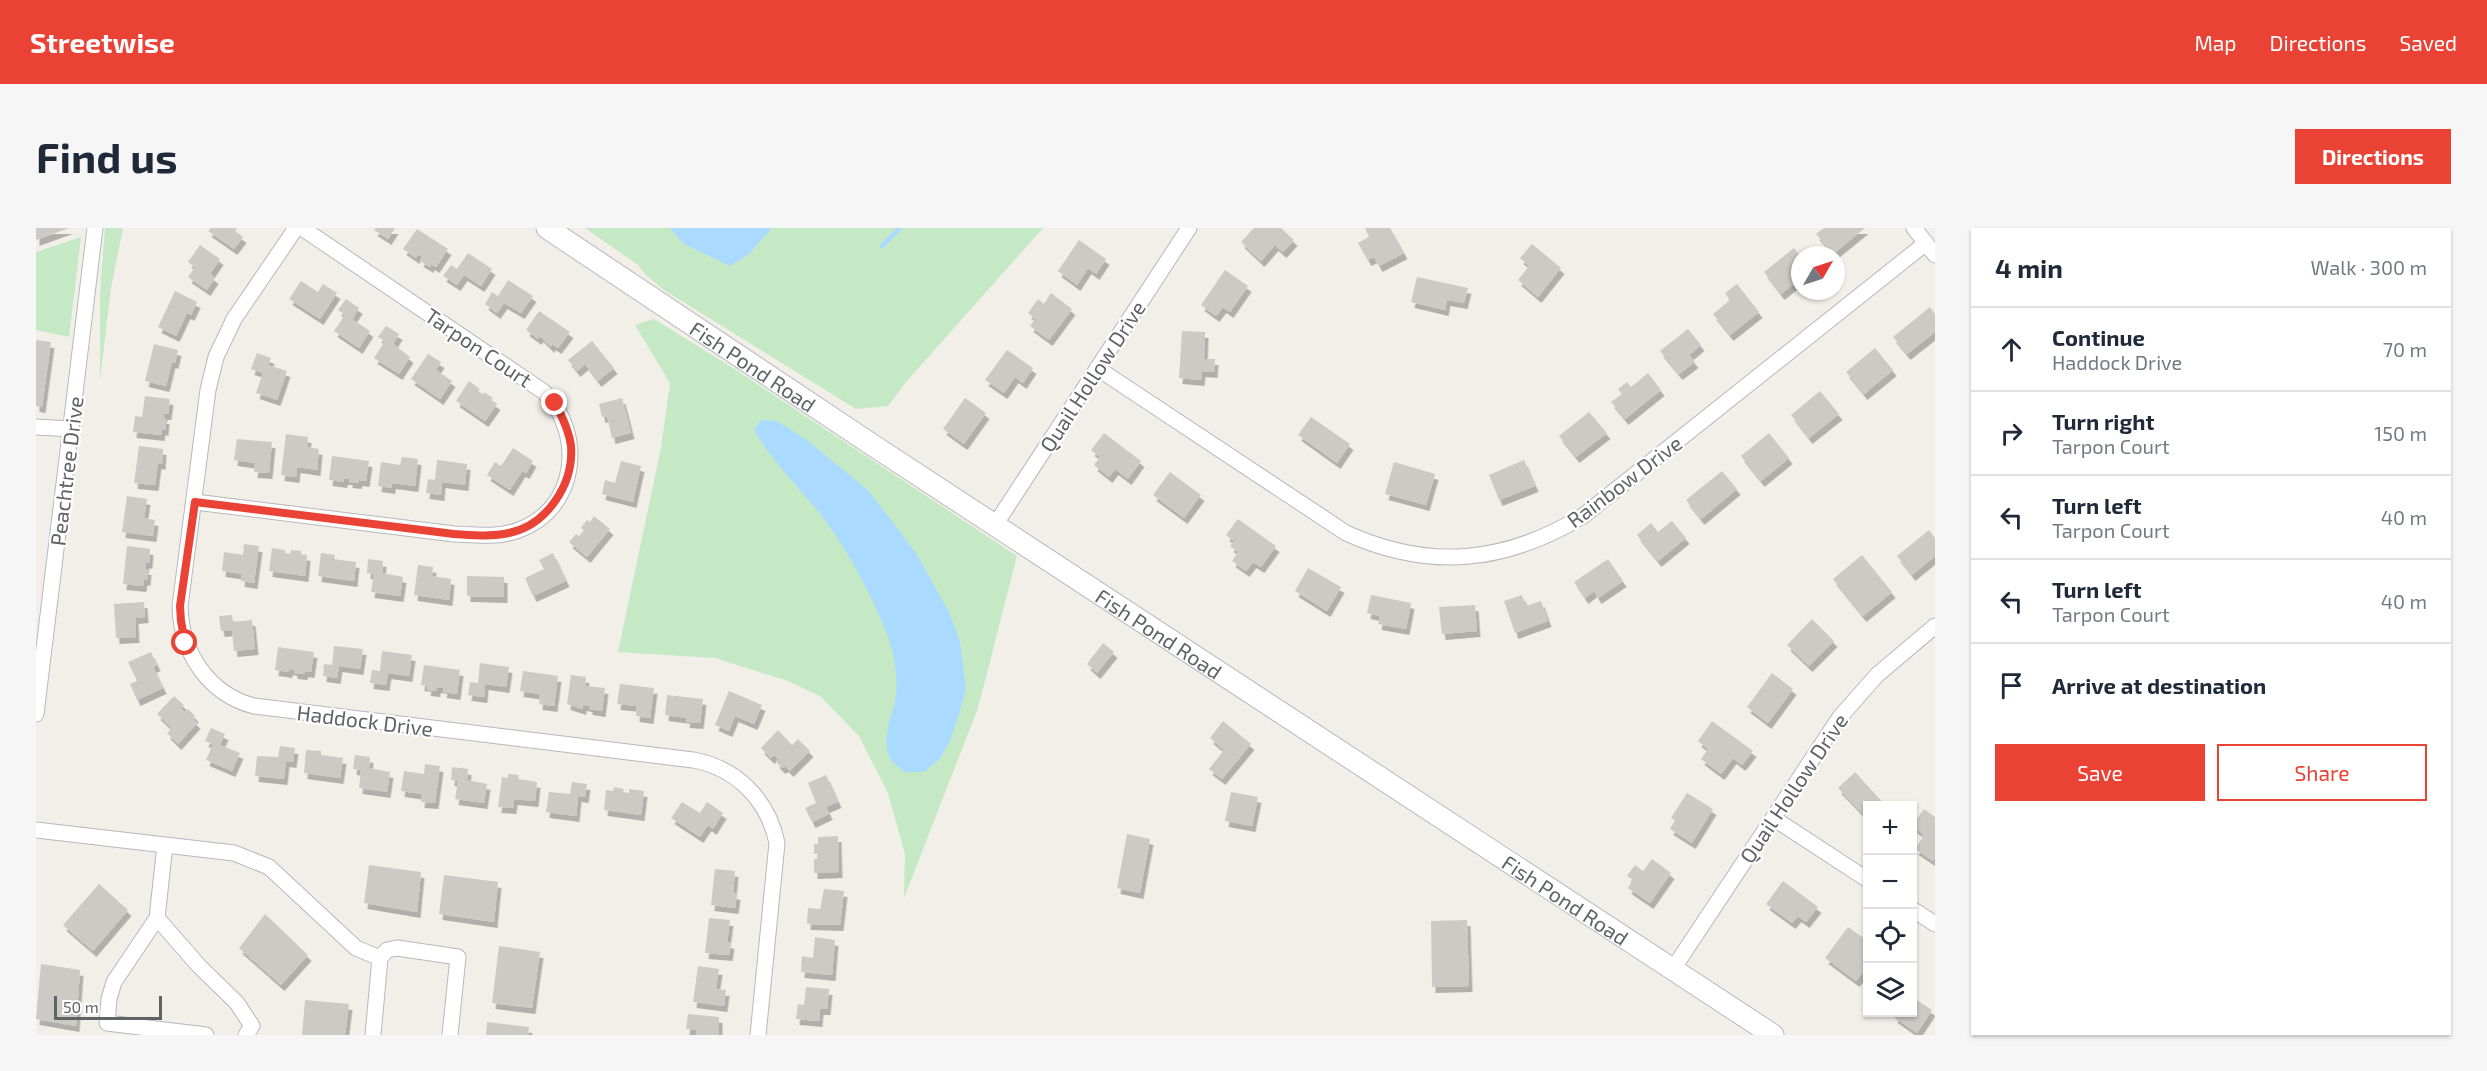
<!DOCTYPE html>
<meta charset="utf-8">
<style>
:root{--surface:#fff;--page:#f6f6f7;--text:#1f2937;--muted:#747a83;--line:#e0e1e3;--accent:#ea4335}
body{margin:0;font-family:"Exo 2",sans-serif;background:var(--page);color:var(--text)}
.controls{position:absolute;right:18px;bottom:18px;display:grid;overflow:hidden;border-radius:0px;box-shadow:0 2px 4px #0004}
.controls button{width:54px;height:54px;display:grid;place-items:center;padding:0;border:0;border-bottom:2px solid var(--line);background:var(--surface);color:var(--text);font:30px sans-serif}
.compass{position:absolute;left:1755px;top:18px;width:54px;height:54px;border-radius:50%;background:var(--surface);box-shadow:0 2px 4px #0004;rotate:51deg}
.scale{position:absolute;left:18px;bottom:15px;width:108px;box-sizing:border-box;padding-left:6px;border:3px solid #5f6368;border-top:0;font-size:16px;line-height:21px;white-space:nowrap;color:#5f6368;-webkit-text-stroke:4px #fff;paint-order:stroke}
.stop{position:absolute;width:18px;height:18px;margin:-14px;border:4px solid #ea4335;border-radius:50%;background:#fff}
.stop.end{background:#ea4335;border-color:#fff;box-shadow:0 2px 6px #0008}
.list{margin:0;padding:0;list-style:none}
h2{display:flex;justify-content:space-between;align-items:center;height:78px;margin:0;padding:0 24px;font-size:26px}
h2 small{font-size:20px;font-weight:400;color:var(--muted)}
.list li{display:grid;grid-template-columns:39px 1fr auto;gap:18px;align-items:center;box-sizing:border-box;height:84px;padding:0 24px;border-top:2px solid var(--line)}
.list b{display:block;font-size:22px;white-space:nowrap}
.list p{margin:0;font-size:20px;white-space:nowrap;color:var(--muted)}
.list em{font-size:20px;font-style:normal;color:var(--muted)}
.actions{display:flex;gap:12px;padding:18px 24px}
.actions a{flex:1;padding:14px 0;border:2px solid var(--accent);border-radius:0px;text-align:center;font-size:21px;color:var(--accent)}
.actions .main{background:var(--accent);color:#fff}
.icon{flex:none;width:33px;height:33px;fill:none;stroke:currentColor;stroke-width:2;stroke-linecap:round;stroke-linejoin:round}
.map{position:relative;flex:none;width:1899px;height:807px;overflow:hidden;border-radius:0px}
header{display:flex;align-items:center;gap:36px;box-sizing:border-box;height:84px;padding:0 30px;background:var(--accent);color:#fff}
header strong{font-size:28px}
nav{display:flex;gap:33px;margin-inline-start:auto;font-size:21px}
.intro{display:flex;align-items:center;justify-content:space-between;box-sizing:border-box;height:144px;padding:0 36px}
h1{margin:0;font-size:42px}
.button{padding:15px 27px;border-radius:0px;background:var(--accent);color:#fff;font-size:21px;font-weight:700}
main{display:flex;gap:36px;padding:0 36px}
aside{flex:1;background:var(--surface);border-radius:0px;box-shadow:0 2px 4px #0004}
.map>svg:first-child{display:block}
</style>
<header>
<strong>Streetwise</strong>
<nav><a>Map</a><a>Directions</a><a>Saved</a></nav>
</header>
<div class="intro"><h1>Find us</h1><a class="button">Directions</a></div>
<main>
<div class="map">
<svg width="1899" height="807" viewBox="0 0 1899 807">
<defs>
<filter id="shadow"><feDropShadow dx="3.5" dy="6" stdDeviation="0" flood-color="#0004"/></filter>
</defs>
<rect width="100%" height="100%" fill="#f1efe8"/>
<path fill="#c5e8c5" d="M69,0H87L75,60L64,152V66Z
M549,0H1007L870,154L852,178L820,181L628,62L610,47L602,37Z
M45,9L33,109L0,102V24Z
M618,91L697,140L981,328L942,480L868,670L869,626L852,565L823,508L784,468L752,453L679,430L582,424L625,220L634,155L599,97Z"/>
<path fill="#aadaff" d="M634,0H736L713,26L694,38L648,16Z
M725,192L741,193L772,213L832,262L880,325L914,386L924,414L930,461L923,486L914,513L904,531L888,544H868C864,540 855,534 853,528C845,509 858,485 860,466C862,448 858,428 853,412C841,376 811,321 788,291C765,261 737,235 718,202Z"/>
<g fill="none" stroke-linecap="round" stroke-linejoin="round">
<path stroke="#aadaff" stroke-width="4.5" d="M846,18L864,0"/>
</g>
<path fill="#cccac5" filter="url(#shadow)" d="M0,0H33L0,12Z
M175,0H201L199,3L207,9L198,21L172,3Z
M340,0H359L352,11L338,2Z
M1218,0H1245L1258,12L1247,24L1239,17L1225,33L1205,14Z
M1329,0H1354L1368,25L1343,38L1338,29L1332,32L1322,15L1333,9Z
M1788,0H1829L1797,26L1780,6Z
M381,1L412,21L400,39L395,36L394,39L384,33L386,29L382,26L380,30L367,21Z
M1043,12L1070,31L1060,46L1052,40L1041,57L1022,43Z
M1496,16L1525,40L1502,69L1482,52L1493,38L1484,30Z
M164,17L184,31L174,46L179,50L171,62L152,49L159,39L152,34Z
M1758,20L1764,28V51L1745,66L1728,44Z
M432,25L456,41L445,58L428,47L421,57L407,48L415,37L421,41Z
M1189,42L1212,58L1194,84L1187,79L1180,88L1165,77Z
M1381,49L1432,60L1428,75L1411,72L1409,82L1375,74Z
M472,52L497,68L485,85L468,75L461,85L449,76L456,64L462,68Z
M265,53L282,64L287,56L301,65L284,91L253,71Z
M1701,56L1723,84L1694,107L1677,86L1694,72L1689,65Z
M139,63L161,74L155,87L151,85L140,108L122,99Z
M1015,65L1036,81L1013,112L994,98L999,91L992,85L1002,71L1008,76Z
M310,71L323,80L316,91L334,103L323,120L298,103L309,87L302,82Z
M1894,79L1899,86V104L1871,126L1857,109Z
M503,83L534,104L522,120L516,116L515,119L504,108L502,111L490,102Z
M350,98L363,106L357,116L374,129L363,146L338,130L349,113L342,109Z
M1652,101L1665,117L1653,127L1659,134L1643,146L1624,123Z
M1146,103L1169,104L1168,131H1179L1178,144L1166,143L1165,152L1143,150Z
M0,112L15,114L6,179L0,178Z
M556,113L578,140L562,153L549,136L541,143L532,132Z
M118,116L142,122L139,135L136,134L130,158L109,153Z
M1839,120L1857,142L1828,166L1810,144Z
M971,122L997,140L987,155L979,149L968,165L949,152Z
M221,125L235,130L232,137L251,143L241,172L220,165L227,145L215,141Z
M392,126L405,134L400,142L416,153L404,171L375,151Z
M1612,145L1625,162L1589,191L1575,174L1586,166L1582,161L1591,154L1595,159Z
M433,153L444,161L442,163L447,167L448,164L457,170L455,172L461,176L449,193L420,173Z
M1784,163L1803,186L1773,210L1755,187Z
M109,168L134,171L132,186H128L127,190H130L129,202L126,201L125,207L97,204L99,188L106,189Z
M586,170L595,205L576,210L571,188L566,189L563,176Z
M929,170L950,185L928,216L907,201Z
M1553,184L1571,205L1540,229L1523,208Z
M1275,189L1314,216L1301,235L1262,207Z
M1068,205L1105,233L1092,251L1079,241L1073,249L1058,237L1064,229L1055,222Z
M1733,205L1753,230L1725,253L1705,228Z
M250,206L272,209L271,219L283,221L281,242L261,239L260,249L245,247Z
M201,211L236,214L233,245L218,244L219,235L198,232Z
M103,218L127,221L126,236L122,235L119,257L98,255Z
M477,220L497,233L490,245L486,243L474,262L451,247L459,234L465,238Z
M296,228L333,233L330,253L323,252L322,255L313,254V251H308V254L293,252Z
M366,229L382,231L379,258L356,255V260L342,258L345,234L364,237Z
M401,232L431,236L429,257L406,254L405,267L390,265L392,251L399,252Z
M1488,232L1499,258L1463,272L1453,247Z
M585,233L605,238L597,274L566,266L569,252L579,255Z
M1358,234L1399,246L1390,277L1349,266Z
M1686,243L1701,261L1665,291L1650,272Z
M1134,244L1165,267L1148,290L1117,267Z
M91,268L111,271L108,290L119,292L117,308L86,304Z
M558,288L574,301L551,329L533,314L540,306L543,308L548,302L545,300L551,292L554,294Z
M1202,291L1240,318L1225,339L1217,334L1210,343L1196,333L1202,324L1194,318L1198,313L1190,307Z
M1636,293L1650,310L1622,333L1601,307L1615,295L1622,304Z
M1893,302L1899,310V328L1876,347L1861,328Z
M208,316L223,318L218,355L205,353L206,346L186,343L188,324L207,327Z
M91,318L114,321L113,335L110,334L109,341H112L111,352L108,351L107,358L87,356Z
M236,320L249,322V325L254,326L255,322L265,323V326L271,327L269,348L233,343Z
M285,325L299,327L298,331L320,334L318,353L282,348Z
M517,325L530,353L497,368L489,350L508,341L503,332Z
M1826,327L1856,364L1827,388L1797,351Z
M332,331L347,333L346,345L367,349L364,368L335,364L338,346L331,345Z
M1572,331L1587,353L1562,370L1558,363L1549,370L1538,354Z
M382,337L397,339L396,348L415,351L413,372L378,367Z
M1272,340L1305,359L1291,383L1259,363Z
M431,348L468,349V369L431,368Z
M1335,367L1375,375L1370,401L1342,396L1344,388L1331,385Z
M1486,367L1490,378L1505,373L1512,393L1479,405L1468,373Z
M108,374L109,389L99,390L100,409L80,410L78,376Z
M1439,377L1441,403L1406,406L1403,379Z
M196,387L197,394L216,392L219,421L198,423L196,402L185,403L183,388Z
M1776,391L1798,413L1773,438L1751,417Z
M1067,415L1078,424L1061,445L1051,436Z
M298,418L327,421L324,441L303,438L301,450L287,448L288,436L296,437Z
M242,419L278,424L275,444L269,443L268,446L258,445V442L253,441V444L239,442Z
M346,423L376,427L373,448L352,445L350,457L334,455L336,442L344,443Z
M115,424L121,437L117,439L127,460L101,472L94,456L101,453L92,434Z
M444,435L473,439L470,459L449,456L448,469L432,467L434,454L442,455Z
M388,437L424,442L421,466L407,464L408,460L401,459V463L391,462L392,458L385,457Z
M487,443L522,448L518,478L503,476L504,466L484,463Z
M1736,445L1757,461L1732,495L1711,479Z
M535,447L550,449L549,458L569,460L566,483L553,481V478L547,477V481L531,476Z
M584,456L618,460L614,490L600,488L601,478L581,476Z
M693,463L726,477L718,496L699,488L693,503L679,497Z
M631,467L667,471L664,495L650,494L651,490L629,487Z
M138,468L148,477L145,480L149,484L152,481L159,488L157,491L161,495L142,516L131,505L136,500L121,486Z
M1187,493L1215,516L1186,551L1173,541L1188,522L1174,510Z
M1676,493L1717,523L1706,537L1697,530L1685,546L1665,531L1672,521L1662,513Z
M175,500L189,506L184,517L204,525L196,543L170,532L177,516L169,513Z
M742,502L756,517L762,511L774,523L754,543L749,538L746,540L740,534L742,531L738,527L735,530L725,520Z
M244,518L259,520L257,534L250,533L248,551L219,548L221,528L242,529Z
M270,522L285,523V527L307,530L304,550L268,545Z
M319,527L334,529L333,540L354,544L351,564L323,560L325,542L317,541Z
M389,536L404,538L399,575L385,574L386,566L365,563L368,543L388,546Z
M416,539L432,541L431,552L451,556L448,575L419,571L422,553L415,552Z
M1819,544L1850,578H1832V591L1802,560Z
M472,546L483,547L482,551L501,554L499,573L478,571L477,580L462,579L466,549L472,550Z
M790,547L802,574L790,579L793,586L776,594L769,580L780,575L772,555Z
M536,554L551,556L549,569L542,568L540,588L510,584L513,564L534,566Z
M578,559L588,561L587,564L593,565V561L608,563L605,587L568,582L570,562L577,563Z
M1195,564L1222,569L1216,598L1189,593Z
M1651,565L1677,581L1656,615L1634,601L1639,592L1635,590Z
M646,574L664,585L671,574L687,585L677,601L672,597L664,609L635,590Z
M1888,581L1899,589V629L1897,633L1879,621L1888,607L1876,598Z
M1091,606L1114,611L1104,665L1081,660Z
M802,608L803,644L778,645V631H782V625L778,626V616H782V609Z
M1616,631L1635,645L1614,675L1592,660L1597,652L1591,648L1599,637L1607,643Z
M333,637L385,644L381,684L328,675Z
M679,641L699,643L697,665L701,666L699,680L675,677Z
M408,647L462,654L458,694L403,686Z
M1747,653L1782,679L1770,694L1762,688L1756,695L1730,676Z
M63,656L92,682L57,723L27,697Z
M788,661L808,663L804,697L771,696L772,680L784,681Z
M229,686L272,727L245,757L203,720Z
M673,690L694,692L691,714L695,715L693,727L669,725Z
M1431,692L1433,758L1396,759L1395,693Z
M1812,699L1832,713V738L1820,753L1789,730Z
M779,709L799,712L796,747L765,744L766,728L777,730Z
M463,718L504,724L496,780L456,775Z
M5,736L44,742L40,798L0,791Z
M662,738L683,741L680,761L690,762L688,778L657,774Z
M770,759L793,761L791,781H784L783,793L760,791L762,776L768,777Z
M1876,769L1896,782L1881,805L1858,789L1859,787L1856,784H1876Z
M269,772L313,776L309,807H266Z
M652,786L683,789V807H660V802L650,801Z
M451,794L493,799L492,807H450Z"/>
<g fill="none" stroke-linecap="round" stroke-linejoin="round">
<g stroke="#b5b8bc" stroke-width="17">
<path id="street" d="M260,0L198,91L180,129L172,162L144,378C145,424 172,466 218,478L657,532C701,540 732,572 741,615L722,807
M1878,0L1899,27
M1061,140L1310,305C1394,343 1469,335 1547,288L1890,15
M0,199L36,201
M159,274L418,306C440,307 462,310 483,302C542,280 549,206 508,164L266,0
M959,297L1153,0
M0,486L59,0
M1737,590L1832,652
M0,602L198,625L233,639L320,720L344,730
M1876,681L1899,696
M121,690L129,617
M1637,741L1804,489L1841,447L1899,398
M170,807L71,795L73,771L78,754L121,690L163,738L201,775L216,798L210,807
M337,807L344,730L351,722L361,720L422,729L414,807"/>
</g>
<g stroke="#b6babf" stroke-width="23">
<g id="secondary">
<path id="s1" d="M511,0L838,218L1737,807"/>
</g>
</g>
<use href="#street" stroke="#fff" stroke-width="15"/>
<use href="#secondary" stroke="#fff" stroke-width="21"/>
</g>
<g fill="none" stroke-linecap="round" stroke-linejoin="round">
<path stroke="#ea4335" stroke-width="8" d="M149,415L145,393L144,378L159,274L418,306C436,307 455,309 473,305C511,297 538,256 535,218C533,202 526,188 519,175"/>
</g>
<g text-anchor="middle" dominant-baseline="central" stroke-width="4.5" stroke-linejoin="round" paint-order="stroke">
<g font-size="21" fill="#5f6368" stroke="#fff">
<text transform="translate(443 119) rotate(34)">Tarpon Court</text>
<text stroke="none"><textPath href="#s1" startOffset="248">Fish Pond Road</textPath></text>
<text transform="translate(1056 148) rotate(-57)">Quail Hollow Drive</text>
<text transform="translate(30 243) rotate(-83)">Peachtree Drive</text>
<text transform="translate(1588 253) rotate(-37)">Rainbow Drive</text>
<text stroke="none"><textPath href="#s1" startOffset="734">Fish Pond Road</textPath></text>
<text transform="translate(329 492) rotate(7)">Haddock Drive</text>
<text transform="translate(1757 560) rotate(-56)">Quail Hollow Drive</text>
<text stroke="none"><textPath href="#s1" startOffset="1220">Fish Pond Road</textPath></text>
</g>
</g>
</svg>
<div class="controls">
<button>+</button>
<button>−</button>
<button><svg class="icon" aria-label="locate" viewBox="0 0 24 24"><circle cx="12" cy="12" r="6"/><path d="M12 2v4M12 18v4M2 12h4M18 12h4"/></svg></button>
<button><svg class="icon" aria-label="layers" viewBox="0 0 24 24"><path d="M12 4l9 5-9 5-9-5zM3 14l9 5 9-5"/></svg></button>
</div>
<svg class="compass" viewBox="-18 -18 36 36"><path d="M0-13l5 13h-10z" fill="#e53935"/><path d="M0 13l5-13h-10z" fill="#747a83"/></svg>
<div class="scale">50 m</div>
<div class="stop" style="left:149px;top:415px"></div>
<div class="stop end" style="left:519px;top:175px"></div>
</div>
<aside>
<h2>4 min<small>Walk · 300 m</small></h2>
<ul class="list">
<li><svg class="icon" aria-label="ahead" viewBox="0 0 24 24"><path d="M12 20V5M6 11l6-6 6 6"/></svg><div><b>Continue</b><p>Haddock Drive</p></div><em>70 m</em></li>
<li><svg class="icon" aria-label="right" viewBox="0 0 24 24"><path d="M7 20v-9h11M14 6l5 5-5 5"/></svg><div><b>Turn right</b><p>Tarpon Court</p></div><em>150 m</em></li>
<li><svg class="icon" aria-label="left" viewBox="0 0 24 24"><path d="M17 20v-9H6M10 6l-5 5 5 5"/></svg><div><b>Turn left</b><p>Tarpon Court</p></div><em>40 m</em></li>
<li><svg class="icon" aria-label="left" viewBox="0 0 24 24"><path d="M17 20v-9H6M10 6l-5 5 5 5"/></svg><div><b>Turn left</b><p>Tarpon Court</p></div><em>40 m</em></li>
<li><svg class="icon" aria-label="arrive" viewBox="0 0 24 24"><path d="M6 21V4h12l-3 4 3 4H6"/></svg><div><b>Arrive at destination</b></div></li>
</ul>
<div class="actions"><a class="main">Save</a><a>Share</a></div>
</aside>
</main>
